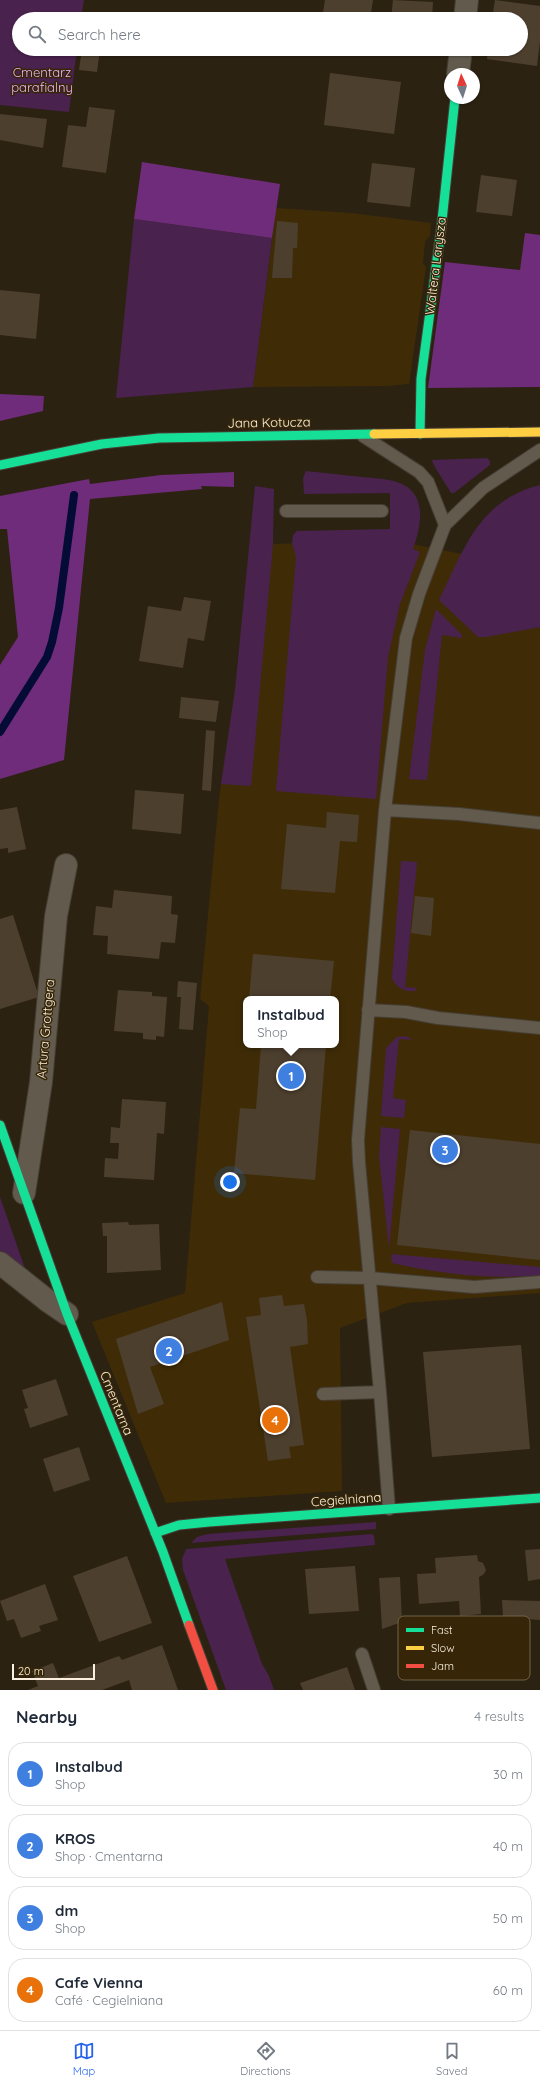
<!DOCTYPE html>
<meta charset="utf-8">
<style>
:root{--surface:#fff;--page:#f6f6f7;--text:#1f2937;--muted:#747a83;--line:#e0e1e3;--accent:#2563eb}
body{margin:0;font-family:Quicksand,sans-serif;background:var(--page);color:var(--text)}
.compass{position:absolute;left:444px;top:68px;width:36px;height:36px;border-radius:50%;background:var(--surface);box-shadow:0 1px 3px #0004;rotate:356deg}
.scale{position:absolute;left:12px;bottom:10px;width:83px;box-sizing:border-box;padding-left:4px;border:2px solid #fbf0df;border-top:0;font-size:11px;line-height:14px;white-space:nowrap;color:#fbf0df;-webkit-text-stroke:3px #362607;paint-order:stroke}
.you{position:absolute;left:230px;top:1182px;width:14px;height:14px;margin:-10px;border:3px solid #fff;border-radius:50%;background:#1a73e8;box-shadow:0 0 0 6px #1a73e833}
.badge{display:grid;place-items:center;width:26px;height:26px;border-radius:50%;background:var(--accent);color:#fff;font-size:13px;font-weight:700}
.pin{position:absolute;translate:-50% -50%;border:2px solid #fff;box-shadow:0 1px 4px #0006}
.popup{position:absolute;left:243px;top:996px;width:96px;height:52px;box-sizing:border-box;display:grid;place-content:center;border-radius:8px;background:var(--surface);filter:drop-shadow(0 1px 3px #0005);font-size:13px;white-space:nowrap;color:var(--muted)}
.popup b{font-size:15px;color:var(--text)}
.popup::after{content:'';position:absolute;left:50%;top:100%;margin-left:-8px;border:8px solid transparent;border-top-color:var(--surface)}
.list{margin:0;padding:0;list-style:none}
h2{display:flex;justify-content:space-between;align-items:center;height:52px;margin:0;padding:0 16px;font-size:17px}
h2 small{font-size:13px;font-weight:400;color:var(--muted)}
.list li{display:grid;grid-template-columns:26px 1fr auto;gap:12px;align-items:center;box-sizing:border-box;height:64px;margin:0 8px 8px;padding:0 8px;border:1px solid var(--line);border-radius:16px}
.list b{display:block;font-size:15px;white-space:nowrap}
.list p{margin:0;font-size:13px;white-space:nowrap;color:var(--muted)}
.list em{font-size:13px;font-style:normal;color:var(--muted)}
.icon{flex:none;width:22px;height:22px;fill:none;stroke:currentColor;stroke-width:2;stroke-linecap:round;stroke-linejoin:round}
.map{position:relative;flex:none;width:540px;height:1690px;overflow:hidden}
.search{position:absolute;background:var(--surface);box-shadow:0 1px 3px #0004;left:12px;right:12px;top:12px;height:44px;display:flex;align-items:center;gap:10px;box-sizing:border-box;padding:0 14px;border-radius:22px;color:var(--muted);font-size:15px}
.sheet{height:340px;background:var(--surface)}
nav{display:flex;justify-content:space-around;align-items:center;box-sizing:border-box;height:56px;border-top:1px solid var(--line);background:var(--surface);font-size:11px;color:var(--muted)}
nav a{display:grid;justify-items:center;gap:2px}
nav .on{color:var(--accent)}
.map>svg:first-child{display:block}
</style>
<div class="map">
<svg width="540" height="1690" viewBox="0 0 540 1690">
<rect width="100%" height="100%" fill="#2c2212"/>
<path fill="#3f2c07" fill-rule="evenodd" d="M276,208L351,213L431,223L430,236L425,241L423,263L426,267L409,384L386,386L253,387Z
M393,540L540,570V1293L407,1303L340,1328L342,1491L166,1503L92,1322L185,1293L209,1006L200,999L219,799L235,690L273,544ZM246,999H336V1045H246Z"/>
<path fill="#49224e" d="M0,0H84L81,19H19V49H77L69,112L0,105Z
M134,219L272,238L253,387L116,398Z
M487,458L490,461V465L454,493H451C447,485 433,466 432,460Z
M306,471C325,473 343,475 362,477C371,478 380,478 389,480C428,487 423,521 413,549L420,552L400,604L388,657L376,799L276,791L296,557L292,543L293,535L297,531L390,529V493L304,494L303,478Z
M540,485V627L486,637H478L439,600C464,549 479,500 540,485Z
M255,486L274,489L273,544L251,786L221,784L235,690Z
M436,609L462,635V638L442,635L427,780L409,779L425,650Z
M401,861L417,862L405,987L417,988L415,991C405,992 395,987 392,978Z
M406,1036L412,1040L399,1039L393,1098L406,1100L404,1118L381,1116L386,1048L397,1037Z
M381,1127L400,1129L389,1248L379,1156Z
M0,1197L28,1277L0,1255Z
M391,1254L540,1267V1275C490,1280 440,1274 392,1263Z
M376,1522V1529L191,1543L197,1537L208,1534Z
M372,1534L374,1536L375,1545L225,1559L262,1664L269,1676L274,1690H226L183,1570L182,1559L186,1549Z"/>
<path fill="#6e2c7a" d="M142,162L280,184L272,238L134,219Z
M525,233L540,235V387L428,388L445,262L520,270Z
M0,394L44,396L43,411L0,421Z
M234,472V487L201,486L202,489L90,499L64,760L0,779V665L18,637L7,529H0V496L89,479L90,484L161,475Z"/>
<g fill="none" stroke-linecap="round" stroke-linejoin="round">
<path stroke="#040b35" stroke-width="8" d="M0,732L47,657L52,642L59,608L74,495"/>
</g>
<path fill="#4d3f2e" d="M325,0H373L370,19H322Z
M393,0L433,2L432,19H391Z
M495,0L540,6V41L537,66L487,59L488,49H521V19H492Z
M82,49H100L97,72L79,70Z
M330,73L401,82L394,134L324,125Z
M89,107L115,110L106,173L62,167L68,125L86,127Z
M0,114L47,119L43,148L0,140Z
M372,163L415,168L410,207L367,202Z
M481,175L517,180L512,216L476,212Z
M277,221L298,223L297,248H293L292,278H272Z
M0,290L40,294L36,339L0,335Z
M184,597L211,601L204,641L188,638L183,668L139,661L148,606L181,611Z
M181,697L219,701L216,722L179,718Z
M206,730L215,731L211,791L202,790Z
M135,790L184,794L181,834L132,829Z
M17,807L26,849L8,853V848L0,849V810Z
M327,812L359,815L357,842L340,841L335,893L281,889L287,824L326,828Z
M114,890L172,896L171,914L178,915L175,943L161,942L159,959L107,954L108,936L93,935L96,906L112,908Z
M415,896L434,898L431,936L411,933Z
M13,915L39,997L0,1009V919Z
M253,954L334,961L330,999H249Z
M178,981L197,983L193,1030L179,1029L181,997H177Z
M118,990L152,992V996L167,997L164,1037L156,1036V1040L143,1039V1033L114,1031Z
M261,1045H326L315,1180L234,1173L240,1108L256,1109Z
M122,1099L166,1102L164,1134L157,1133L154,1180L104,1177L105,1158L118,1159L119,1143H110L111,1127L120,1128Z
M410,1130L540,1144V1260L397,1245Z
M128,1222L129,1225L159,1224L161,1270L107,1273V1236H103L102,1223Z
M282,1295L284,1306L304,1304L307,1320L308,1344L290,1347L304,1445L289,1447L291,1458L268,1461L246,1317L261,1315L259,1298Z
M222,1302L229,1340L150,1367L164,1404L138,1414L116,1339Z
M521,1345L530,1449L432,1457L423,1352Z
M56,1379L68,1415L30,1428L24,1409L28,1408L22,1390Z
M79,1447L90,1480L54,1492L43,1459Z
M540,1549V1579L528,1581L525,1550Z
M477,1555L478,1561L483,1563L486,1570L484,1574L479,1577L481,1614L460,1616L459,1601L419,1604L417,1574L436,1573L435,1558Z
M127,1556L152,1623L99,1642L73,1576Z
M355,1566L359,1611L309,1614L305,1569Z
M400,1577L402,1622L382,1629L379,1578Z
M45,1584L58,1620L39,1626L41,1631L21,1638L14,1619L7,1621L0,1601Z
M502,1600L540,1601V1620L503,1617Z
M162,1645L178,1690H132L129,1680L102,1690H28L38,1686L32,1671L53,1663L59,1678L119,1656L122,1660Z
M347,1667L355,1690H303L300,1683Z"/>
<g fill="none" stroke-linecap="round" stroke-linejoin="round">
<g stroke="#463e33" stroke-width="14">
<path id="lane" d="M363,436L419,472L428,482L445,525
M286,511H382
M385,810L459,814L540,823
M368,1010L406,1012L438,1018L540,1028
M317,1277L370,1278L474,1287L540,1282
M323,1394L380,1392
M389,1509L380,1392L359,1162L358,1140L385,810L406,638L419,594L445,525L483,488L540,450
M362,1654L374,1690"/>
</g>
<g stroke="#463e33" stroke-width="24">
<path id="street" d="M465,19L467,0
M458,74L461,49
M24,1193L41,1082L56,916L66,865
M0,1263L48,1301L67,1314"/>
</g>
<g stroke="#463e33" stroke-width="11">
<path id="fast" d="M420,434L421,379L441,230L455,98
M0,465L102,444L159,438L374,434
M0,1125L67,1314L163,1552L189,1625
M155,1533L179,1525L209,1522L540,1498"/>
</g>
<g stroke="#463e33" stroke-width="11">
<path id="slow" d="M374,434L540,432"/>
</g>
<g stroke="#463e33" stroke-width="11">
<path id="jam" d="M189,1625L213,1690"/>
</g>
<use href="#lane" stroke="#615a4d" stroke-width="12"/>
<use href="#street" stroke="#615a4d" stroke-width="22"/>
<use href="#fast" stroke="#16e098" stroke-width="9"/>
<use href="#slow" stroke="#ffcf43" stroke-width="9"/>
<use href="#jam" stroke="#f24e42" stroke-width="9"/>
</g>
<g text-anchor="middle" dominant-baseline="central" stroke-width="3" stroke-linejoin="round" paint-order="stroke">
<g font-size="13" fill="#edb5fb" stroke="#362607">
<text x="42" y="72">Cmentarz<tspan x="42" dy="15">parafialny</tspan></text>
</g>
<g font-size="13" fill="#fbf0df" stroke="#362607">
<text transform="translate(435 266) rotate(-83)">Waltera Larysza</text>
<text transform="translate(269 422) rotate(-1)">Jana Kotucza</text>
<text transform="translate(45 1029) rotate(-85)">Artura Grottgera</text>
<text transform="translate(117 1403) rotate(68)">Cmentarna</text>
<text transform="translate(346 1499) rotate(-4)">Cegielniana</text>
</g>
</g>
<rect x="398" y="1616" width="132" height="64" rx="6" fill="#362607" stroke="#716348" stroke-width="1"/>
<rect x="406" y="1628" width="18" height="4" fill="#16e098"/>
<rect x="406" y="1646" width="18" height="4" fill="#ffcf43"/>
<rect x="406" y="1664" width="18" height="4" fill="#f24e42"/>
<g font-size="11" fill="#fbf0df">
<text x="431" y="1634">Fast</text>
<text x="431" y="1652">Slow</text>
<text x="431" y="1670">Jam</text>
</g>
</svg>
<svg class="compass" viewBox="-18 -18 36 36"><path d="M0-13l5 13h-10z" fill="#e53935"/><path d="M0 13l5-13h-10z" fill="#747a83"/></svg>
<div class="scale">20 m</div>
<div class="you"></div>
<div class="pin badge" style="left:291px;top:1076px;background:#3f7fe0">1</div>
<div class="popup"><b>Instalbud</b>Shop</div>
<div class="pin badge" style="left:169px;top:1351px;background:#3f7fe0">2</div>
<div class="pin badge" style="left:445px;top:1150px;background:#3f7fe0">3</div>
<div class="pin badge" style="left:275px;top:1420px;background:#e8710a">4</div>
<div class="search"><svg class="icon" aria-label="search" viewBox="0 0 24 24"><circle cx="10" cy="10" r="6"/><path d="M15 15l6 6"/></svg>Search here</div>
</div>
<section class="sheet">
<h2>Nearby<small>4 results</small></h2>
<ul class="list">
<li><span class="badge" style="background:#3f7fe0">1</span><div><b>Instalbud</b><p>Shop</p></div><em>30 m</em></li>
<li><span class="badge" style="background:#3f7fe0">2</span><div><b>KROS</b><p>Shop · Cmentarna</p></div><em>40 m</em></li>
<li><span class="badge" style="background:#3f7fe0">3</span><div><b>dm</b><p>Shop</p></div><em>50 m</em></li>
<li><span class="badge" style="background:#e8710a">4</span><div><b>Cafe Vienna</b><p>Café · Cegielniana</p></div><em>60 m</em></li>
</ul>
</section>
<nav>
<a class="on"><svg class="icon" aria-label="map" viewBox="0 0 24 24"><path d="M3 6l6-2 6 2 6-2v14l-6 2-6-2-6 2zM9 4v14M15 6v14"/></svg>Map</a>
<a><svg class="icon" aria-label="directions" viewBox="0 0 24 24"><path d="M12 3l9 9-9 9-9-9zM9 14v-3h6M13 9l2 2-2 2"/></svg>Directions</a>
<a><svg class="icon" aria-label="saved" viewBox="0 0 24 24"><path d="M7 4h10v16l-5-4-5 4z"/></svg>Saved</a>
</nav>
